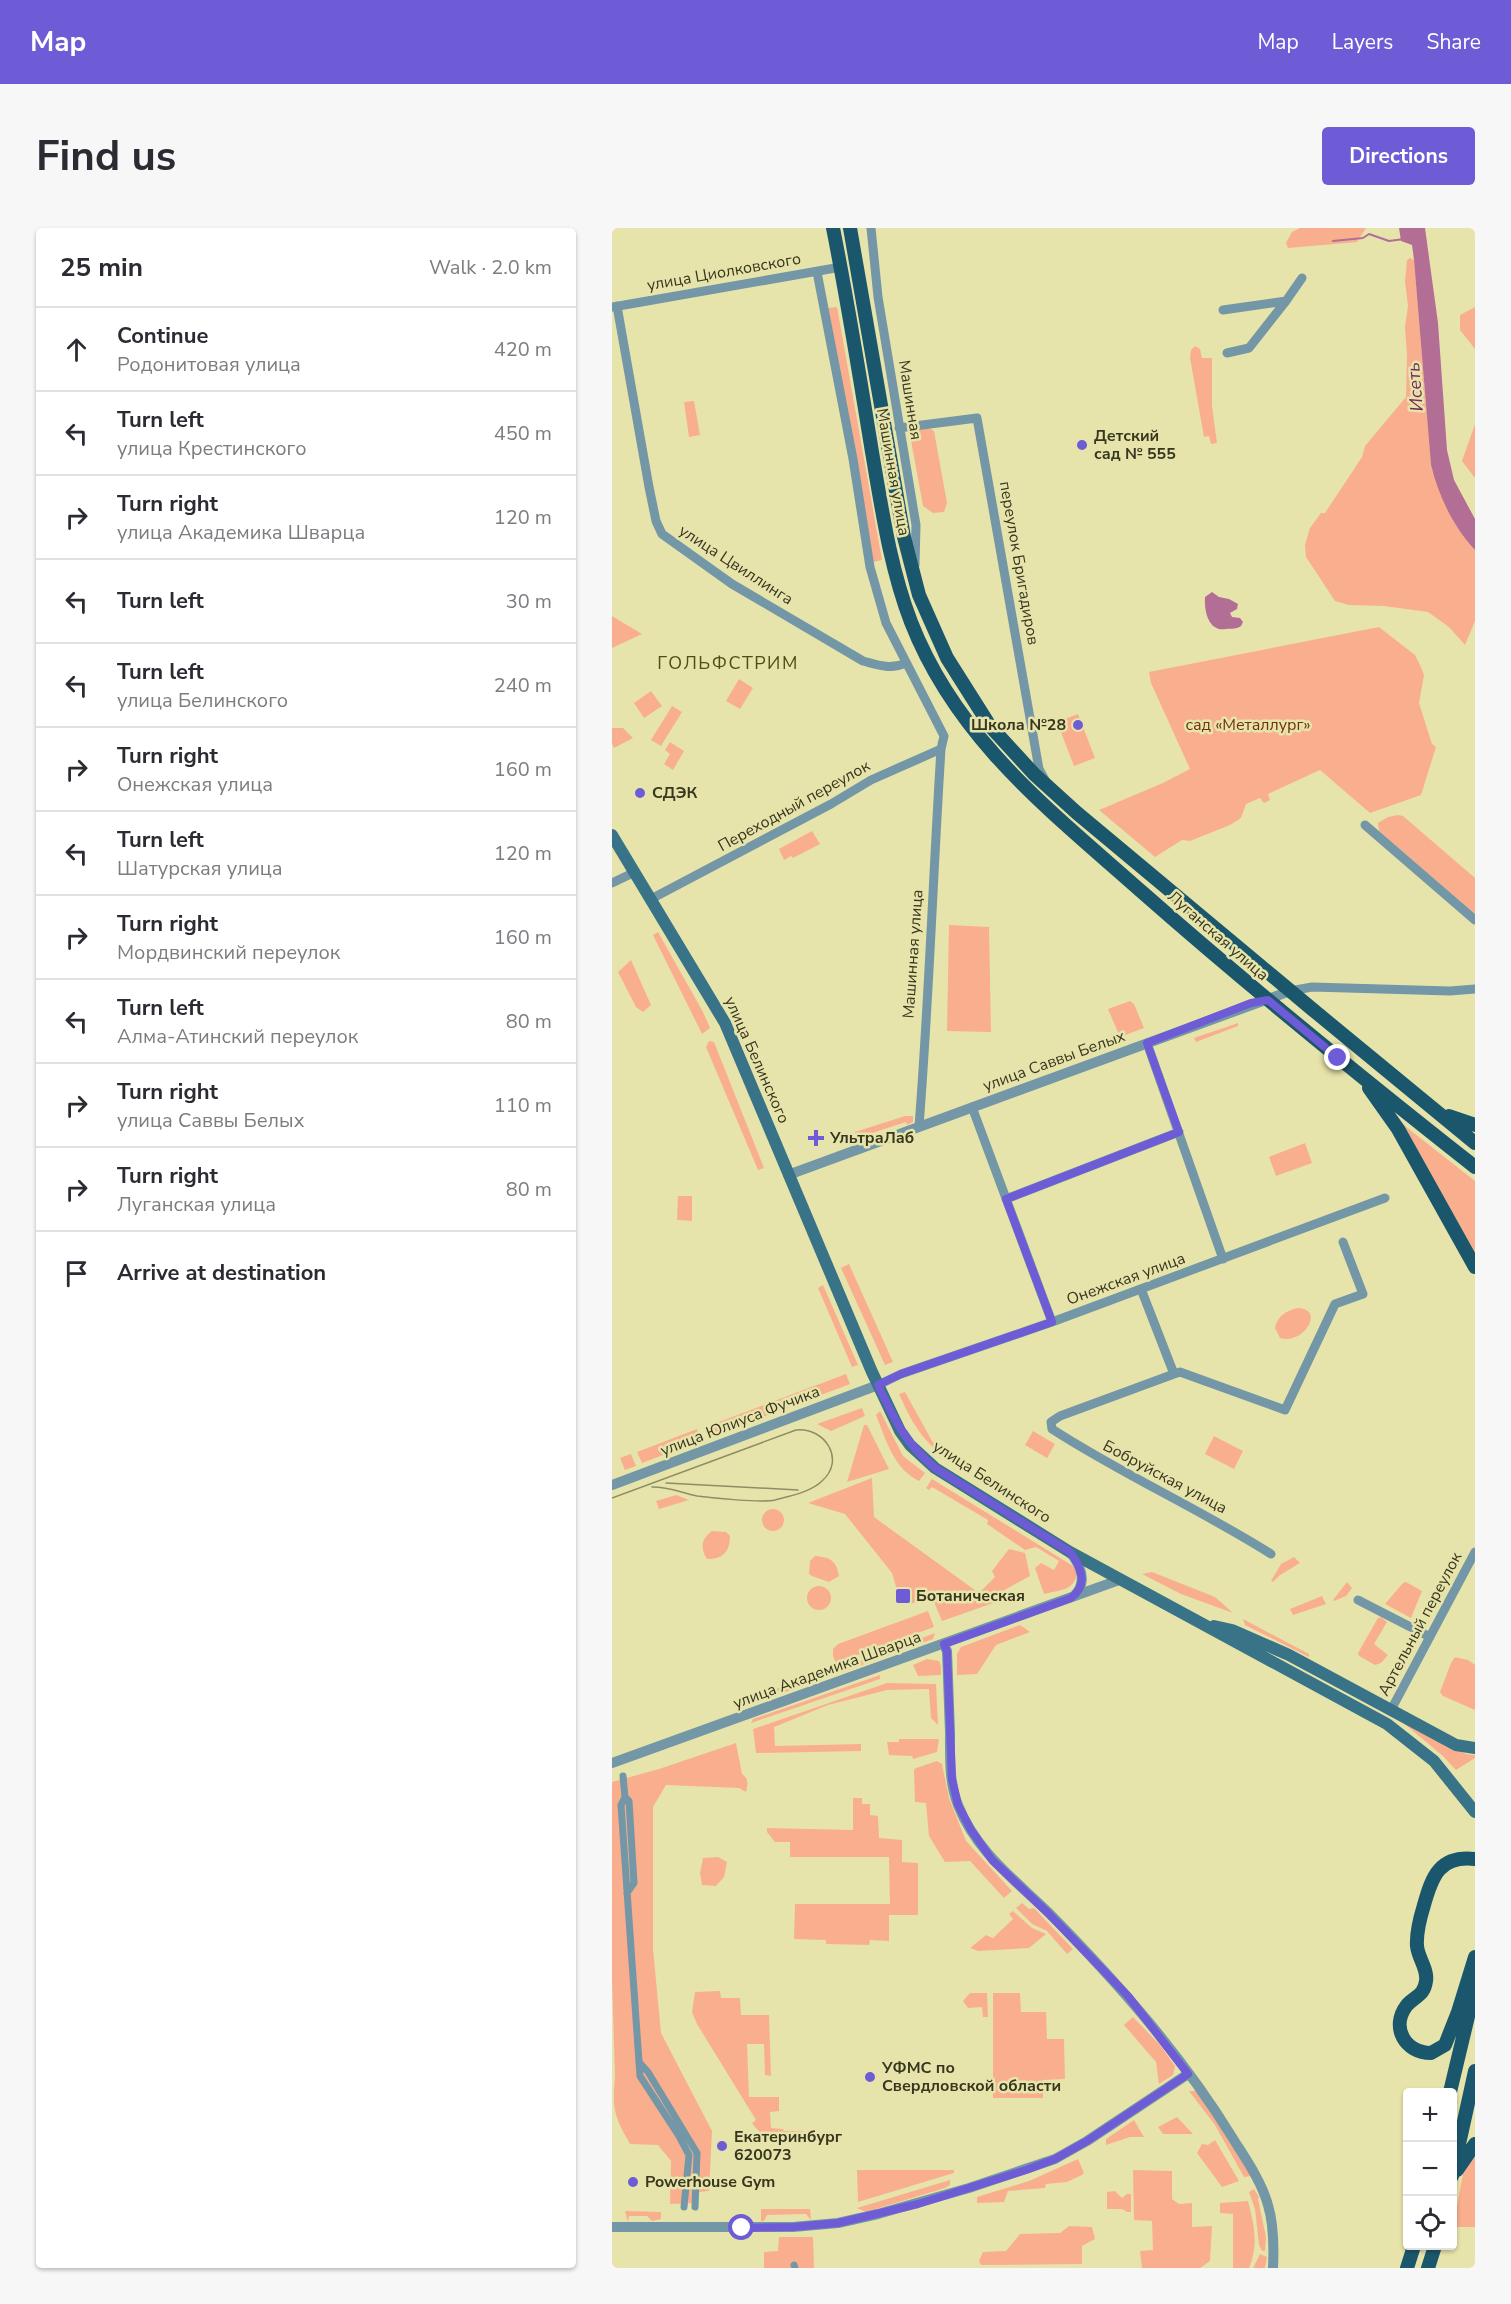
<!DOCTYPE html>
<meta charset="utf-8">
<style>
:root{--surface:#fff;--page:#f7f7f7;--text:#2b2b33;--muted:#7c7c81;--line:#e1e1e2;--accent:#6d5cd6}
body{margin:0;font-family:"Nunito Sans",sans-serif;background:var(--page);color:var(--text)}
.controls{position:absolute;right:18px;bottom:18px;display:grid;overflow:hidden;border-radius:6px;box-shadow:0 2px 4px #0004}
.controls button{width:54px;height:54px;display:grid;place-items:center;padding:0;border:0;border-bottom:2px solid var(--line);background:var(--surface);color:var(--text);font:30px sans-serif}
.stop{position:absolute;width:18px;height:18px;margin:-14px;border:4px solid #6d5cd6;border-radius:50%;background:#fff}
.stop.end{background:#6d5cd6;border-color:#fff;box-shadow:0 2px 6px #0008}
.list{margin:0;padding:0;list-style:none}
h2{display:flex;justify-content:space-between;align-items:center;height:78px;margin:0;padding:0 24px;font-size:26px}
h2 small{font-size:20px;font-weight:400;color:var(--muted)}
.list li{display:grid;grid-template-columns:39px 1fr auto;gap:18px;align-items:center;box-sizing:border-box;height:84px;padding:0 24px;border-top:2px solid var(--line)}
.list b{display:block;font-size:22px;white-space:nowrap}
.list p{margin:0;font-size:20px;white-space:nowrap;color:var(--muted)}
.list em{font-size:20px;font-style:normal;color:var(--muted)}
.icon{flex:none;width:33px;height:33px;fill:none;stroke:currentColor;stroke-width:2;stroke-linecap:round;stroke-linejoin:round}
.map{position:relative;flex:none;width:863px;height:2040px;overflow:hidden;border-radius:6px}
header{display:flex;align-items:center;gap:36px;box-sizing:border-box;height:84px;padding:0 30px;background:var(--accent);color:#fff}
header strong{font-size:28px}
nav{display:flex;gap:33px;margin-inline-start:auto;font-size:21px}
.intro{display:flex;align-items:center;justify-content:space-between;box-sizing:border-box;height:144px;padding:0 36px}
h1{margin:0;font-size:42px}
.button{padding:15px 27px;border-radius:6px;background:var(--accent);color:#fff;font-size:21px;font-weight:700}
main{display:flex;gap:36px;padding:0 36px}
aside{flex:1;background:var(--surface);border-radius:6px;box-shadow:0 2px 4px #0004}
.map>svg:first-child{display:block}
</style>
<header>
<strong>Map</strong>
<nav><a>Map</a><a>Layers</a><a>Share</a></nav>
</header>
<div class="intro"><h1>Find us</h1><a class="button">Directions</a></div>
<main>
<aside>
<h2>25 min<small>Walk · 2.0 km</small></h2>
<ul class="list">
<li><svg class="icon" aria-label="ahead" viewBox="0 0 24 24"><path d="M12 20V5M6 11l6-6 6 6"/></svg><div><b>Continue</b><p>Родонитовая улица</p></div><em>420 m</em></li>
<li><svg class="icon" aria-label="left" viewBox="0 0 24 24"><path d="M17 20v-9H6M10 6l-5 5 5 5"/></svg><div><b>Turn left</b><p>улица Крестинского</p></div><em>450 m</em></li>
<li><svg class="icon" aria-label="right" viewBox="0 0 24 24"><path d="M7 20v-9h11M14 6l5 5-5 5"/></svg><div><b>Turn right</b><p>улица Академика Шварца</p></div><em>120 m</em></li>
<li><svg class="icon" aria-label="left" viewBox="0 0 24 24"><path d="M17 20v-9H6M10 6l-5 5 5 5"/></svg><div><b>Turn left</b></div><em>30 m</em></li>
<li><svg class="icon" aria-label="left" viewBox="0 0 24 24"><path d="M17 20v-9H6M10 6l-5 5 5 5"/></svg><div><b>Turn left</b><p>улица Белинского</p></div><em>240 m</em></li>
<li><svg class="icon" aria-label="right" viewBox="0 0 24 24"><path d="M7 20v-9h11M14 6l5 5-5 5"/></svg><div><b>Turn right</b><p>Онежская улица</p></div><em>160 m</em></li>
<li><svg class="icon" aria-label="left" viewBox="0 0 24 24"><path d="M17 20v-9H6M10 6l-5 5 5 5"/></svg><div><b>Turn left</b><p>Шатурская улица</p></div><em>120 m</em></li>
<li><svg class="icon" aria-label="right" viewBox="0 0 24 24"><path d="M7 20v-9h11M14 6l5 5-5 5"/></svg><div><b>Turn right</b><p>Мордвинский переулок</p></div><em>160 m</em></li>
<li><svg class="icon" aria-label="left" viewBox="0 0 24 24"><path d="M17 20v-9H6M10 6l-5 5 5 5"/></svg><div><b>Turn left</b><p>Алма-Атинский переулок</p></div><em>80 m</em></li>
<li><svg class="icon" aria-label="right" viewBox="0 0 24 24"><path d="M7 20v-9h11M14 6l5 5-5 5"/></svg><div><b>Turn right</b><p>улица Саввы Белых</p></div><em>110 m</em></li>
<li><svg class="icon" aria-label="right" viewBox="0 0 24 24"><path d="M7 20v-9h11M14 6l5 5-5 5"/></svg><div><b>Turn right</b><p>Луганская улица</p></div><em>80 m</em></li>
<li><svg class="icon" aria-label="arrive" viewBox="0 0 24 24"><path d="M6 21V4h12l-3 4 3 4H6"/></svg><div><b>Arrive at destination</b></div></li>
</ul>
</aside>
<div class="map">
<svg width="863" height="2040" viewBox="0 0 863 2040">
<rect width="100%" height="100%" fill="#e7e4ab"/>
<path fill="#f9af8d" d="M688,0H754L745,14L676,20L674,15L680,4Z
M798,30L802,32L819,237C828,269 842,297 863,322V393L853,417L837,399L816,384L772,378L737,377L723,373L694,329L693,317L698,300L709,285H713L750,229L753,218L794,169L795,127L793,99L796,78L793,53L795,32Z
M225,79L270,332L261,334L216,80Z
M863,79V121L848,102V87Z
M583,118L588,121L590,130H600V178L605,215L599,216L597,208L592,209L578,130L579,122Z
M82,173L88,207L77,209L72,174Z
M863,196V250L850,233Z
M317,200L322,203L335,275L332,284L321,285L311,278L298,207L302,202Z
M0,388L30,406L0,420Z
M767,399L803,427L808,437L812,447L807,475L820,516L824,519L809,567L758,585L708,542L656,566L658,572L652,575L648,570L634,576L629,590L618,597L578,613L570,612L543,629L487,582L551,555L578,541L539,455L537,444Z
M127,451L141,460L128,481L114,473Z
M39,463L50,478L32,490L22,475Z
M60,478L70,484L49,518L39,512Z
M466,486L483,530L462,538L445,494Z
M0,500H11L21,510L2,520L0,516Z
M58,514L72,523L61,542L52,536L58,526L53,522Z
M786,587L791,588L863,650V686L767,603L766,595L776,589Z
M200,603L208,616L181,630L179,628L172,632L167,621Z
M337,697L377,699L379,804L335,803Z
M46,704L91,784L98,800L90,806L41,707Z
M19,732L39,777L31,784L24,779L6,744Z
M518,773L522,776L532,800L508,809L496,781Z
M626,795V798L584,814L582,810Z
M97,813L102,814L152,940L146,942L94,819Z
M293,888H301V894L295,897L294,894L245,910L243,904Z
M784,891L863,953V1030Z
M693,915L700,935L664,948L657,929Z
M66,968H80V993L65,992Z
M237,1036L281,1134L273,1137L229,1040Z
M211,1057L246,1137L240,1139L206,1060Z
M685,1080C714,1080 692,1117 668,1110L663,1100C665,1088 674,1083 685,1080Z
M234,1146L238,1156L103,1207L99,1197Z
M293,1164L320,1213L327,1219L322,1220C305,1205 296,1186 287,1166Z
M250,1180L253,1188L219,1203L205,1196Z
M268,1183L291,1228L313,1245L307,1253C282,1241 274,1212 264,1187Z
M252,1197H255L277,1241L235,1254Z
M85,1201L88,1213L30,1235L25,1224Z
M421,1203L443,1216L435,1230L413,1217Z
M602,1208L631,1223L622,1241L593,1226Z
M19,1226L24,1238L13,1242L8,1230Z
M260,1250L262,1289L367,1365L383,1349L380,1343L397,1321L413,1325L418,1348L389,1364L387,1373L330,1393L320,1369L295,1377L288,1372L280,1345L233,1286L196,1275Z
M320,1251L461,1338L465,1344C463,1363 448,1362 432,1366L423,1340L429,1335L442,1342L447,1333L424,1319L413,1322L375,1296L376,1292L320,1259L317,1262L314,1260Z
M64,1267L77,1272L47,1281L44,1273Z
M150 1292a11 11 0 1 1 22 0a11 11 0 1 1-22 0Z
M100,1303L114,1304L118,1308C118,1324 111,1331 95,1331C88,1320 89,1311 100,1303Z
M203,1328C218,1329 225,1333 227,1348L217,1354L200,1348L197,1346L198,1333Z
M682,1329L688,1335L668,1347L661,1354L659,1353L669,1336Z
M540,1344L603,1369L621,1385L569,1366L530,1346Z
M735,1354L740,1360L734,1368L722,1373L721,1372Z
M794,1354L810,1363L799,1390L773,1376L791,1355Z
M195 1370a12 12 0 1 1 24 0a12 12 0 1 1-24 0Z
M710,1368L714,1376L681,1387L678,1381Z
M316,1383L322,1399L224,1435L221,1428V1421L226,1416Z
M769,1389L775,1394L762,1416L776,1427L769,1435L763,1437L747,1428L746,1425L766,1390Z
M631,1391L697,1426V1429L633,1397Z
M408,1397L418,1404L384,1417L365,1446L345,1447V1426L349,1419Z
M323,1405L321,1411L231,1444L227,1441Z
M843,1429L856,1432L863,1437V1482L831,1468L828,1464L839,1435Z
M315,1431L327,1433L329,1438V1447L306,1448L301,1437Z
M211,1444L209,1452L174,1464L161,1462Z
M268,1447V1451L139,1495L141,1491Z
M275,1455L324,1456L326,1497L319,1490L317,1461L275,1462L216,1477L162,1499L163,1518L249,1516V1523L144,1525L141,1501Z
M789,1493L854,1526L863,1527V1530L844,1542L831,1528Z
M287,1511H327L325,1524L301,1531L300,1528L277,1527L275,1514H287Z
M124,1515L130,1546C137,1551 136,1556 134,1564L127,1560L54,1557L41,1579V1721L49,1805L100,1903L97,1963L86,1964V1975L58,1976L59,1933L46,1917L18,1916C2,1888 0,1881 3,1848L0,1752V1554L47,1541Z
M325,1533L330,1536L337,1570L354,1613L400,1663L392,1670L358,1633L333,1634L317,1608L314,1575L303,1574L302,1542L304,1540Z
M241,1570H250V1576H258V1587L266,1588L267,1610L290,1612V1634L306,1635V1687H277V1713L258,1712L257,1717L214,1716V1712L182,1711L183,1676H278L277,1629H178V1614H163L155,1604V1600L241,1602Z
M106,1629L115,1634L112,1649L104,1658L90,1657L88,1645L91,1630Z
M410,1675L417,1681L422,1680L461,1721L455,1726L435,1703L420,1696L404,1680Z
M401,1683L420,1700L434,1706L417,1720L366,1723L358,1720L374,1707L381,1710L401,1691L397,1686Z
M108,1763L109,1770H128L129,1787H157L159,1848L153,1847L152,1816H135L137,1869H167V1883L158,1884L159,1900L171,1901L172,1903H191L190,1908C172,1918 151,1911 140,1895L144,1892L85,1796L80,1784L83,1764Z
M358,1765H375L376,1789H371L370,1779L356,1780L351,1773Z
M381,1765H408L409,1784H434L435,1811H452L453,1851L431,1852V1870H381Z
M521,1789L548,1817L563,1838L561,1847L547,1856L544,1834L512,1797Z
M577,1863H585L639,1948L632,1949L603,1897Z
M565,1889L581,1906H551L546,1899Z
M522,1892L532,1909H518L494,1917V1911Z
M603,1912L627,1953L610,1959L585,1925L590,1916L596,1917Z
M863,1929V1999H841L852,1941Z
M466,1931L472,1945L470,1947L455,1954L434,1956L433,1960L396,1963L392,1974L365,1975V1969L417,1953Z
M245,1942H342V1945L246,1974Z
M521,1942L560,1943V1971L567,1976L580,1975V1999L600,1998L598,2033L588,2040H530L528,2023L541,2022L540,1993L522,1992Z
M338,1952V1957L333,1960L254,1984L245,1980Z
M642,1961L647,1969L646,1971L654,2009L653,2023H650L647,2017L643,1981L637,1964Z
M503,1963L510,1970L515,1966H519V1984H515L510,1981H495V1964Z
M636,1973C642,1997 647,2016 637,2040H621V1986L608,1985V1975Z
M149,1981H198L199,1992L194,1986L155,1987L152,1993H149Z
M13,1983L49,1984V1991L40,1993L35,1988H17L16,1994Z
M457,1998L480,1999L483,2011L470,2018V2036L369,2037L367,2033L371,2024L394,2023L408,2006L448,2005Z
M167,2009H201L202,2040H152V2024L166,2023Z
M648,2026L655,2029L653,2040H641Z"/>
<path fill="#b36e95" d="M787,0H813L826,95L835,222L842,252L863,291V322C841,298 827,269 819,237L802,32L800,17L789,13Z
M600,364L607,369L617,371L626,376L625,381L618,385L620,389L628,390L631,394L629,398C623,402 620,400 614,401C597,404 592,384 593,369Z"/>
<g fill="none" stroke-linecap="round" stroke-linejoin="round">
<path stroke="#b36e95" stroke-width="2" d="M721,13L751,10L757,6L777,13L792,11"/>
<path stroke="#7397a6" stroke-width="7" d="M11,1548L13,1569L9,1577L28,1848L67,1908L77,1927L72,1979
M13,1569L17,1573L22,1655L15,1665
M27,1834L36,1844L85,1925L83,1979
M182,2037L183,2040"/>
<path stroke="#7397a6" stroke-width="9" d="M259,0L266,69L304,297L303,337
M205,44L241,231L258,339L274,395L332,508L329,521C321,647 317,772 307,898
M5,78L37,259L44,293L50,306L120,356L251,433C267,437 278,442 294,435
M1,79L229,39
M611,82L674,73L690,50
M615,125L637,120L674,73
M287,200L365,190L427,541L433,552
M753,597L863,692
M0,655L23,644
M39,671L219,576L259,552L329,521
M678,763L700,759L838,763L863,761
M535,815L611,1031
M360,879L440,1094
M394,971L567,904
M529,1061L562,1146L568,1144L673,1182L723,1076L751,1066L731,1014
M562,1146L448,1188L439,1194L440,1201C511,1247 588,1281 659,1326
M266,1157L289,1146L440,1094L773,970
M746,1372L818,1409
M779,1482L863,1324"/>
<path stroke="#7397a6" stroke-width="10" d="M176,947L678,763
M0,1257L266,1157
M458,1324C469,1338 476,1354 462,1368
M332,1417L335,1423C336,1451 337,1478 338,1505C338,1529 337,1555 346,1577C364,1623 402,1651 436,1684C504,1753 569,1826 620,1909C633,1930 649,1952 656,1977C662,1997 662,2019 661,2040
M0,1535L507,1352
M0,1999H181L226,1995L266,1986L357,1960L443,1931L475,1913L576,1846"/>
<path stroke="#397388" stroke-width="12" d="M0,607L113,795L260,1144L288,1203L298,1217L323,1240L458,1324L775,1496L822,1533L863,1584
M602,1398L620,1402L677,1427L844,1517L863,1520"/>
<path stroke="#1b576c" stroke-width="14" d="M221,0C236,75 248,150 260,224C270,282 278,339 299,394C345,512 439,583 530,664C638,759 750,850 863,939
M238,0L292,309L307,367L335,430L378,498L422,546L465,585L700,781L863,915
M757,860L786,901L863,1039
M837,888L863,897
M863,1631C828,1627 820,1648 812,1677C808,1690 804,1704 805,1718C806,1730 816,1741 814,1753C812,1768 803,1768 795,1777C778,1799 793,1825 819,1825L833,1817L846,1784L863,1729
M838,1864L863,1759
M845,1942L863,1916
M840,1948L863,1843
M795,2040L802,2018
M816,2040L823,2018"/>
<path stroke="#8f8d65" stroke-width="1.5" d="M54,1255L186,1262
M0,1270L184,1202C213,1199 234,1232 210,1253C199,1264 178,1268 163,1272C149,1275 101,1270 85,1268C69,1265 59,1259 40,1259"/>
</g>
<g fill="none" stroke-linecap="round" stroke-linejoin="round">
<path stroke="#6d5cd6" stroke-width="8" d="M130,2000L181,1999L226,1995L306,1976L414,1942L443,1931L475,1913L576,1846L516,1768L437,1686L380,1632L359,1602L346,1577L340,1551L335,1424L332,1416L459,1370C477,1357 469,1339 458,1324L323,1240C293,1215 282,1191 266,1157L289,1146L440,1094L394,971L567,904L535,815L639,775L656,772L726,830"/>
</g>
<g fill="#6d5cd6" stroke="#e7e4ab" stroke-width="2">
<circle cx="470" cy="217" r="6"/>
<circle cx="466" cy="497" r="6"/>
<circle cx="28" cy="565" r="6"/>
<path d="M201 901h6v6h6v6h-6v6h-6v-6h-6v-6h6z"/>
<rect x="283" y="1360" width="16" height="16" rx="3"/>
<circle cx="258" cy="1849" r="6"/>
<circle cx="110" cy="1918" r="6"/>
<circle cx="21" cy="1954" r="6"/>
</g>
<g text-anchor="middle" dominant-baseline="central" stroke-width="5" stroke-linejoin="round" paint-order="stroke">
<g font-size="16" fill="#37361f" stroke="#e7e4ab">
<text transform="translate(112 44) rotate(-10)">улица Циолковского</text>
<text transform="translate(298 172) rotate(81)">Машинная</text>
<text transform="translate(281 244) rotate(80)">Машинная улица</text>
<text transform="translate(407 335) rotate(80)">переулок Бригадиров</text>
<text transform="translate(124 337) rotate(33)">улица Цвиллинга</text>
<text transform="translate(182 578) rotate(-29)">Переходный переулок</text>
<text transform="translate(606 708) rotate(41)">Луганская улица</text>
<text transform="translate(301 726) rotate(-86)">Машинная улица</text>
<text transform="translate(145 832) rotate(66)">улица Белинского</text>
<text transform="translate(442 833) rotate(-20)">улица Саввы Белых</text>
<text transform="translate(514 1051) rotate(-20)">Онежская улица</text>
<text transform="translate(128 1193) rotate(-21)">улица Юлиуса Фучика</text>
<text transform="translate(553 1249) rotate(28)">Бобруйская улица</text>
<text transform="translate(380 1254) rotate(33)">улица Белинского</text>
<text transform="translate(808 1396) rotate(-62)">Артельный переулок</text>
<text transform="translate(215 1442) rotate(-20)">улица Академика Шварца</text>
</g>
<g font-size="16" font-weight="bold" fill="#37361f" stroke="#e7e4ab" text-anchor="start">
<text x="482" y="208">Детский<tspan x="482" dy="18">сад № 555</tspan></text>
<text x="454" y="497" text-anchor="end">Школа №28</text>
<text x="40" y="565">СДЭК</text>
<text x="218" y="910">УльтраЛаб</text>
<text x="304" y="1368">Ботаническая</text>
<text x="270" y="1840">УФМС по<tspan x="270" dy="18">Свердловской области</tspan></text>
<text x="122" y="1909">Екатеринбург<tspan x="122" dy="18">620073</tspan></text>
<text x="33" y="1954">Powerhouse Gym</text>
</g>
<g font-size="16" fill="#723009" stroke="#e7e4ab">
<text x="636" y="497">сад «Металлург»</text>
</g>
<g font-size="18" font-style="italic" fill="#7b265c" stroke="#e7e4ab">
<text transform="translate(803 159) rotate(-95)">Исеть</text>
</g>
<g font-size="18" letter-spacing="1.5" fill="#504c15" stroke="#e7e4ab">
<text x="116" y="435">ГОЛЬФСТРИМ</text>
</g>
</g>
</svg>
<div class="controls">
<button>+</button>
<button>−</button>
<button><svg class="icon" aria-label="locate" viewBox="0 0 24 24"><circle cx="12" cy="12" r="6"/><path d="M12 2v4M12 18v4M2 12h4M18 12h4"/></svg></button>
</div>
<div class="stop" style="left:130px;top:2000px"></div>
<div class="stop end" style="left:726px;top:830px"></div>
</div>
</main>
